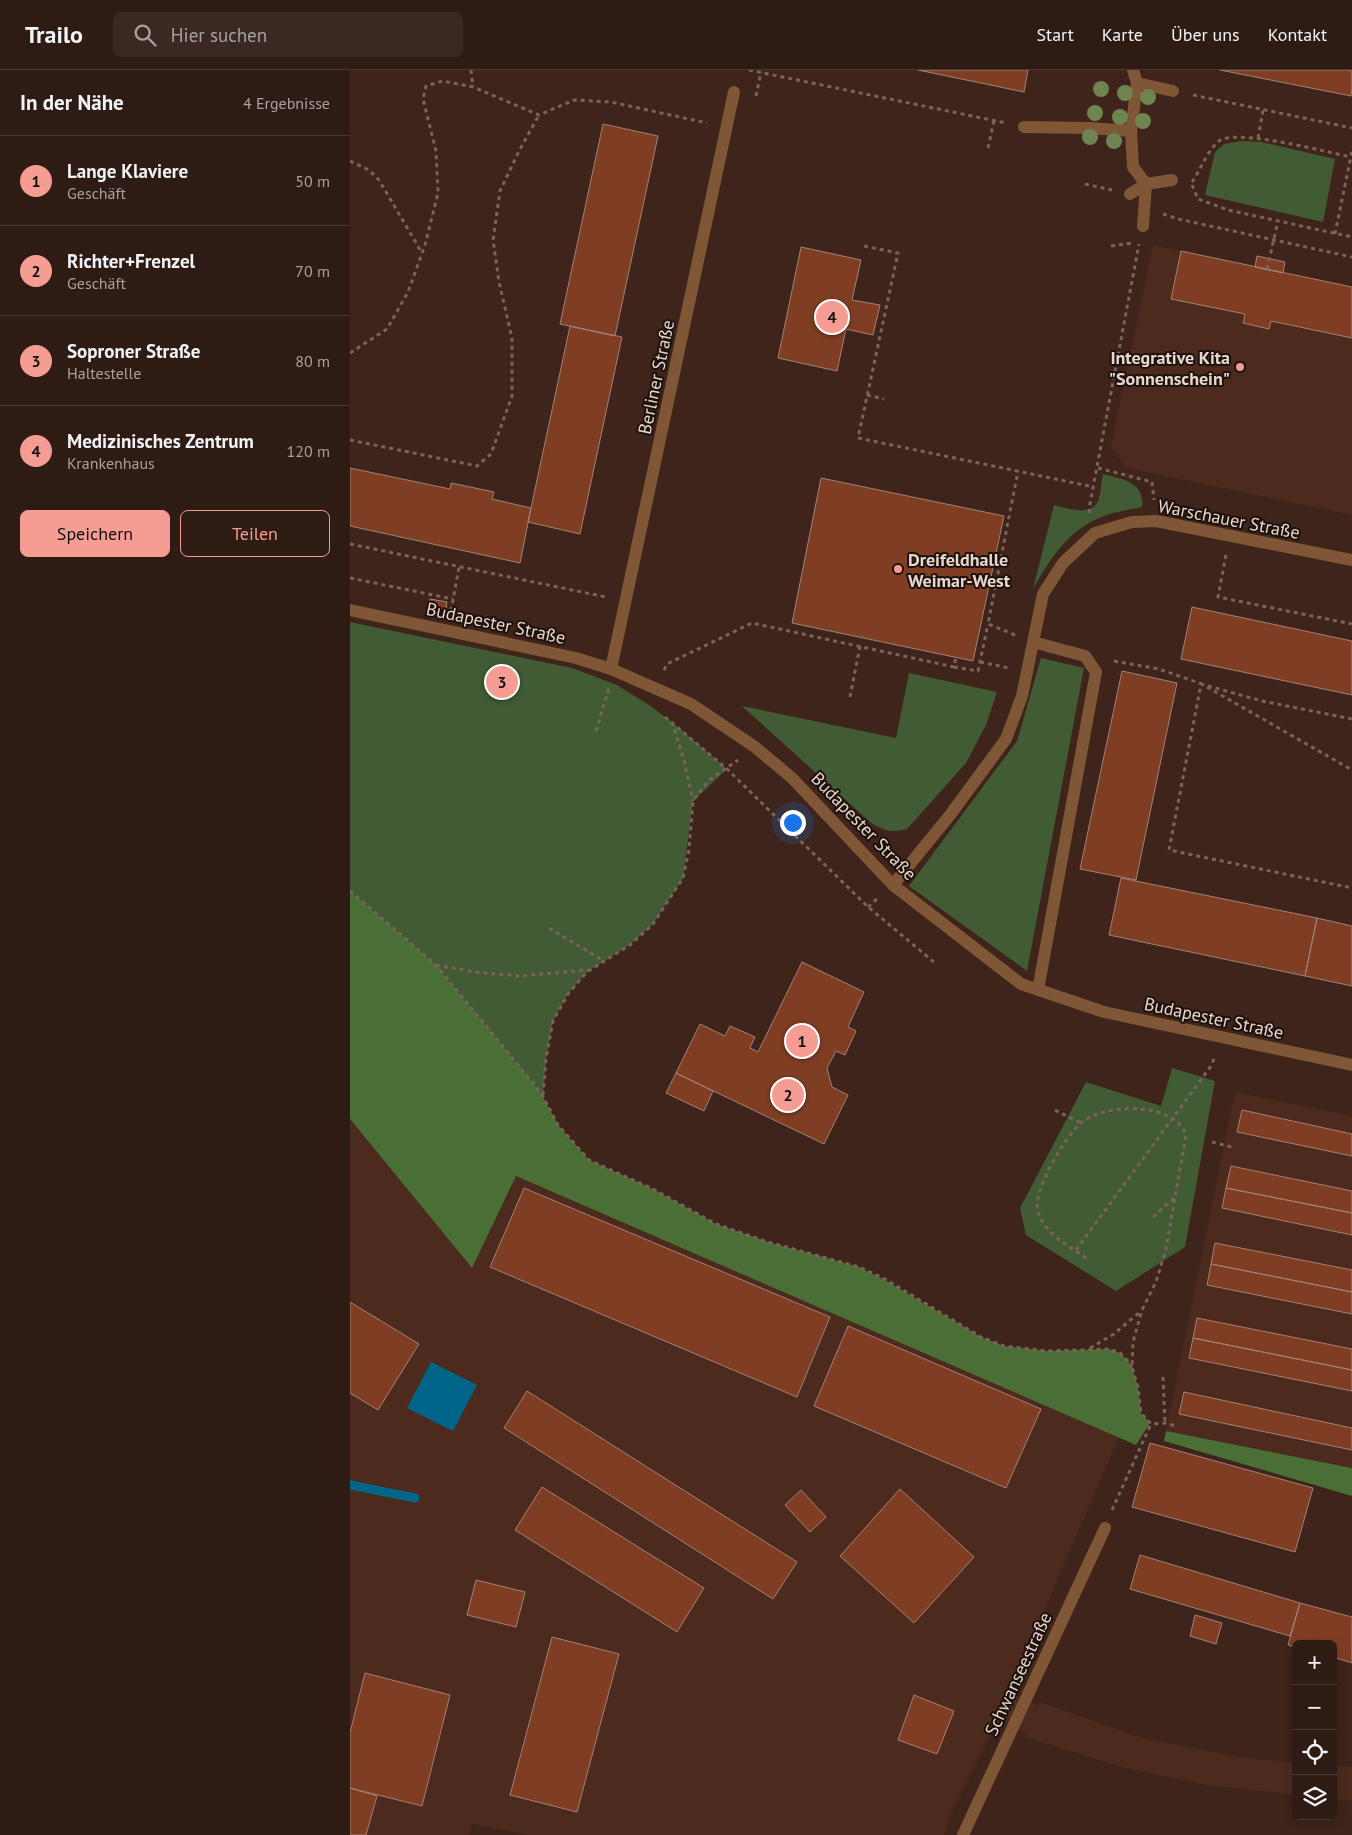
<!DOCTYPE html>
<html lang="de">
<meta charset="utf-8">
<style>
:root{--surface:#2e1b14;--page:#3a2822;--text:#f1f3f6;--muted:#a7a1a0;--line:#493934;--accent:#f59c93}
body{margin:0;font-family:"PT Sans",sans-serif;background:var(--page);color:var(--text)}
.controls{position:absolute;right:15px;bottom:15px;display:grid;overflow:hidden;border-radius:8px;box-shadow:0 2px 12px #0003}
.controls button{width:45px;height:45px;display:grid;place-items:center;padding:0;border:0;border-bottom:1px solid var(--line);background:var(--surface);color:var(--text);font:25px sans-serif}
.you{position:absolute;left:442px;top:752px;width:18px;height:18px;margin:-12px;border:4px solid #fff;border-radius:50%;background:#1a73e8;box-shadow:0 0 0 8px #1a73e833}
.badge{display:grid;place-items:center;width:32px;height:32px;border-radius:50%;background:var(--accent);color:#111;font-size:16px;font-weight:700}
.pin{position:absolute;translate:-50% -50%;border:2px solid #fff;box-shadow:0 1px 5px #0006}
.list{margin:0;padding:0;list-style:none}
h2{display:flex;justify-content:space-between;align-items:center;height:65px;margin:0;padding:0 20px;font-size:21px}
h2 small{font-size:16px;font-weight:400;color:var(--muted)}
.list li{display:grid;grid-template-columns:32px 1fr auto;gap:15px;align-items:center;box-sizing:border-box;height:90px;padding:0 20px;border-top:1px solid var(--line)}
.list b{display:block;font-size:19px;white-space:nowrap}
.list p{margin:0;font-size:16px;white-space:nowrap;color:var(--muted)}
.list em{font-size:16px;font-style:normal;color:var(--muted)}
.actions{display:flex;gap:10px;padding:15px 20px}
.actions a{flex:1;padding:11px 0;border:1px solid var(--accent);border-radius:8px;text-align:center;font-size:18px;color:var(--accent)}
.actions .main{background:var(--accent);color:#111}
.icon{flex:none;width:28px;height:28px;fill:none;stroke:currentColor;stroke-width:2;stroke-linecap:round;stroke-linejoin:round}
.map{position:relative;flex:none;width:1002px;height:1765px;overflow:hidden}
header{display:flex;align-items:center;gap:30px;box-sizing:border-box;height:70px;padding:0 25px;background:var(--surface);border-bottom:1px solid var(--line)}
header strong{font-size:24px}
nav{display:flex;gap:28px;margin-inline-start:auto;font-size:18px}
.search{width:350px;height:45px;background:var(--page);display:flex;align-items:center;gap:12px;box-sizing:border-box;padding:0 18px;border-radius:8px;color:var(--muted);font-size:19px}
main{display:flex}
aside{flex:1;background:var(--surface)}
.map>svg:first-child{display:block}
</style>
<header>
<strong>Trailo</strong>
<div class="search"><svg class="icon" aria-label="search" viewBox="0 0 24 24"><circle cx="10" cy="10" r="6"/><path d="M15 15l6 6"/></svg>Hier suchen</div>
<nav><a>Start</a><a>Karte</a><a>Über uns</a><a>Kontakt</a></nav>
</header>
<main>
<aside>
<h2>In der Nähe<small>4 Ergebnisse</small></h2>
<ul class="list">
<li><span class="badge">1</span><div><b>Lange Klaviere</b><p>Geschäft</p></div><em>50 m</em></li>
<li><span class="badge">2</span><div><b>Richter+Frenzel</b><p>Geschäft</p></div><em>70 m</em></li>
<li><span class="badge">3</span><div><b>Soproner Straße</b><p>Haltestelle</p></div><em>80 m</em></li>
<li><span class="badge">4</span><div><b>Medizinisches Zentrum</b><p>Krankenhaus</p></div><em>120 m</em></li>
</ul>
<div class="actions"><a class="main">Speichern</a><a>Teilen</a></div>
</aside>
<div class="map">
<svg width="1002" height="1765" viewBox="0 0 1002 1765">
<rect width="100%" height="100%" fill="#3e241a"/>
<path fill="#4c2b1e" d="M803,175L1002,217V445L776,398L761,377Z
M885,1022L1002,1046V1398L816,1361Z
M0,1049L121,1197L166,1106L769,1367L661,1617L667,1621L666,1625L688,1636L690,1632L792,1668L889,1687L946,1693V1725L856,1715L771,1697L675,1667L677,1663L653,1653L651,1657L645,1655L598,1749L594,1765H179L122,1754L119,1765H0Z
M983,1696L1002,1697V1731L983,1729Z"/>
<path fill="#415c34" d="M892,71L911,72L985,89L973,152L855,125L865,82L874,74Z
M753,404C772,409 795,412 792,437C780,440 766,441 754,446C719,459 701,487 683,519L704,435C715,438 739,446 747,433C751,426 751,413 753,404Z
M0,552L222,598L267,615L299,635L322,652L377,699L343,731L333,808L303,854L281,874L237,902L218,924L203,951L196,989L193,1026L85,894L0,821Z
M691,588L734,598L677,901L559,816L667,671Z
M559,603L647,622L636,655L616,693L557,759C542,763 533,761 520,752L392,636L546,668Z
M822,998L865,1011L835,1177L766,1221L676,1165L670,1138L736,1012L811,1036Z"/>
<path fill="#496f35" d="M0,821L85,894L191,1023L208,1055L239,1090L303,1119L366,1154L418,1172L509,1197L535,1210L631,1267L654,1276L697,1281L759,1279L770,1283L778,1291L782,1297L788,1317L791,1343L800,1353L786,1375L166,1106L122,1198L0,1049Z
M816,1361L1002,1398V1426L814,1371Z"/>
<path fill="#016489" d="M81,1292L127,1315L103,1361L57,1338Z"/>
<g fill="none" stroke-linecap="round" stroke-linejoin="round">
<path stroke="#016489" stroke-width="9" d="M0,1415L65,1428"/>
</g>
<path fill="#7f3e23" stroke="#a28275" d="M568,0H678L674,22Z
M870,0H1002V19L1001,26Z
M253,54L308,66L265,266L210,254Z
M451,177L511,190L502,230L530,235L523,265L496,259L487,301L428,288Z
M831,181L1002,217V268L921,251L919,259L893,253L895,244L821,229Z
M907,186L935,192L933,203L905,197Z
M220,256L272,267L230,464L178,452Z
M0,398L100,419L101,413L144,422L142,429L181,438L170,493L0,456Z
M471,408L654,446L623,591L442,553Z
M80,529L97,532L96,539L78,536Z
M842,537L1002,571V625L831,589Z
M772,601L827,613L786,810L730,799Z
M140,608L157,611L156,618L139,615Z
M771,808L967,848L955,906L759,865Z
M967,848L1002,856V916L955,906Z
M452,892L514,922L498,957L506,961L495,985L486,981L477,998L482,1017L498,1025L474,1074L326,1003L350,954L375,966L380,956L405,967L400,978L408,982Z
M326,1003L363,1021L354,1041L316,1023Z
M892,1040L1002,1064V1086L887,1062Z
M881,1096L1002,1121V1143L876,1118Z
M174,1118L480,1247L447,1327L140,1197Z
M876,1118L1002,1143V1165L872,1138Z
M865,1173L1002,1200V1222L861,1194Z
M861,1194L1002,1222V1244L857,1215Z
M0,1232L69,1274L28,1340L0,1323Z
M847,1248L1002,1279V1300L843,1268Z
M498,1256L691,1339L656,1418L464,1336Z
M843,1268L1002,1300V1321L839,1288Z
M177,1321L447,1492L423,1529L154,1358Z
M834,1322L1002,1358V1380L829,1344Z
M800,1373L963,1418L945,1482L782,1437Z
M192,1417L354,1518L327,1562L165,1460Z
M550,1419L624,1487L564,1553L490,1486Z
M451,1420L476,1447L460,1462L435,1435Z
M790,1485L950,1533L940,1566L780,1519Z
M126,1510L175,1522L166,1557L117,1545Z
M950,1533L1002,1547V1593L983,1587V1574H946V1577L938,1575Z
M845,1545L872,1553L866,1574L840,1566Z
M202,1567L269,1584L227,1742L160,1725Z
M15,1603L100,1625L72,1736L0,1718V1663Z
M564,1625L604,1641L587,1684L548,1670Z
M0,1718L27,1726L16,1765H0Z"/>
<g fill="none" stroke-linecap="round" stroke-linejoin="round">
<path stroke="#7b635a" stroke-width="3" stroke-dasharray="4 4" stroke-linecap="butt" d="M121,0L123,17
M399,0L656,53
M843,25L1002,58
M406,26L411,2
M908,68L913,40
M638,78L644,51
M0,91L19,100L29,110L72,183
M842,112C851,99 857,81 869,71C885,58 977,82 1001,87
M735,114L762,120
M842,115L848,129L878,140L1002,167
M813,144L828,149L1002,187
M985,164L1002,81
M514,176L548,183L508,368L744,417
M761,176L782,173
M917,199L928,151
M0,283L37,259L58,222L75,175L88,123L86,81L73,29L76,16L93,11L123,17L189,45L224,30L261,32L357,53
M517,325L534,329
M0,370L127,396L141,384L162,326V268L149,212L143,170L150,121L169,81L189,45
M748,398L802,412L804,430
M740,443L739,439L789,174
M0,474L256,527
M876,485L868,527L1002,554
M0,508L103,529
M101,541L109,497
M665,565L638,554L668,401
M764,591L809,599L852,614
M630,592L659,598
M604,597L628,601L638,554
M314,600L317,594L402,553L604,597L606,587
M857,617L1002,700
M500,627L510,576
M315,647L377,699L518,837L584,892
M1002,649L912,631L851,614L819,780L1002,818
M322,652L334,690L343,731
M246,661L259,618
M0,821L85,894L191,1023L208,1055L239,1090L303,1119L366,1154L418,1172L509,1197L535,1209L631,1267L654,1276L697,1281L759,1279L770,1283L778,1291L782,1297
M518,837L529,827
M199,858L254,891
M86,895L124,902L169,906L239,900
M193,1025L196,989L203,951L218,924L237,902L280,875L303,854L333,808L339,780L343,731L358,711L388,690
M705,1040L731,1053
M862,1072L885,1078
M803,1147L824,1128
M726,1180L861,996L865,986
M736,1188C722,1178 701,1167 692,1151C688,1145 686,1136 688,1129C691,1109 715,1067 731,1053C754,1033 824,1031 836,1065L816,1179L806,1212L792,1240L783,1272L782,1297L788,1317L791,1343L801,1354L815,1353L826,1356
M740,1278L764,1264L791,1241
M813,1307L815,1353
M762,1440L801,1354"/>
<path stroke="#7f5737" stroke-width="12" d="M783,0L787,13L781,61L783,97L796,114L793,156
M787,13L823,21
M674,57L739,58L781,61
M780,124L796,114L822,110
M0,540L226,588L261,599L341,634L405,677L442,708L543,815L671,914L754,942L1002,995
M683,572L735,586L746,602L688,920
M261,599L384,22
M543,815L600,745L656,669L672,626L693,524L713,493L745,463L782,452L806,451L1002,490
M613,1765L755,1458"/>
</g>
<g fill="#708451">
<circle cx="751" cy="19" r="8"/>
<circle cx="775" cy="23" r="8"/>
<circle cx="798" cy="27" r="8"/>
<circle cx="745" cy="43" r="8"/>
<circle cx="770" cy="47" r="8"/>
<circle cx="793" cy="51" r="8"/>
<circle cx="740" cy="67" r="8"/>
<circle cx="764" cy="71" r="8"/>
</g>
<g fill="#f59c93" stroke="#1d110c" stroke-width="2">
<circle cx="890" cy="297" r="5"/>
<circle cx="548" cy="499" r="5"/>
</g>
<g text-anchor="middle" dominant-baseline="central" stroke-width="4" stroke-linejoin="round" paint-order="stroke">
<g font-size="18" font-weight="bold" fill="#e8d6cf" stroke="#1d110c" text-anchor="end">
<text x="880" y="287">Integrative Kita<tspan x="880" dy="21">"Sonnenschein"</tspan></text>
<text x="558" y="489" text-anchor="start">Dreifeldhalle<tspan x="558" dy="21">Weimar-West</tspan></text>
</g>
<g font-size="18" fill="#e8d6cf" stroke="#1d110c">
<text transform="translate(306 307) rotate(-78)">Berliner Straße</text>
<text transform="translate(879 449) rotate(11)">Warschauer Straße</text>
<text transform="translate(146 553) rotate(12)">Budapester Straße</text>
<text transform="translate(514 756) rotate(46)">Budapester Straße</text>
<text transform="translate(864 948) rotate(12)">Budapester Straße</text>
<text transform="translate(668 1604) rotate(-65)">Schwanseestraße</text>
</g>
</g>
</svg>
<div class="controls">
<button>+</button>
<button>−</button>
<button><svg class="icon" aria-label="locate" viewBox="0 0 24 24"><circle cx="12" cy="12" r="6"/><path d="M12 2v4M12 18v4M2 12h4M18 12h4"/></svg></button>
<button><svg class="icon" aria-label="layers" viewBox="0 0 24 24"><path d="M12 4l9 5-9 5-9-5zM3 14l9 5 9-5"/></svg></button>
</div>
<div class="you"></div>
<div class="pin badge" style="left:452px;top:971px">1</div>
<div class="pin badge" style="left:438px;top:1025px">2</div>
<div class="pin badge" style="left:152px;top:612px">3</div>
<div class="pin badge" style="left:482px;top:247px">4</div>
</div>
</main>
